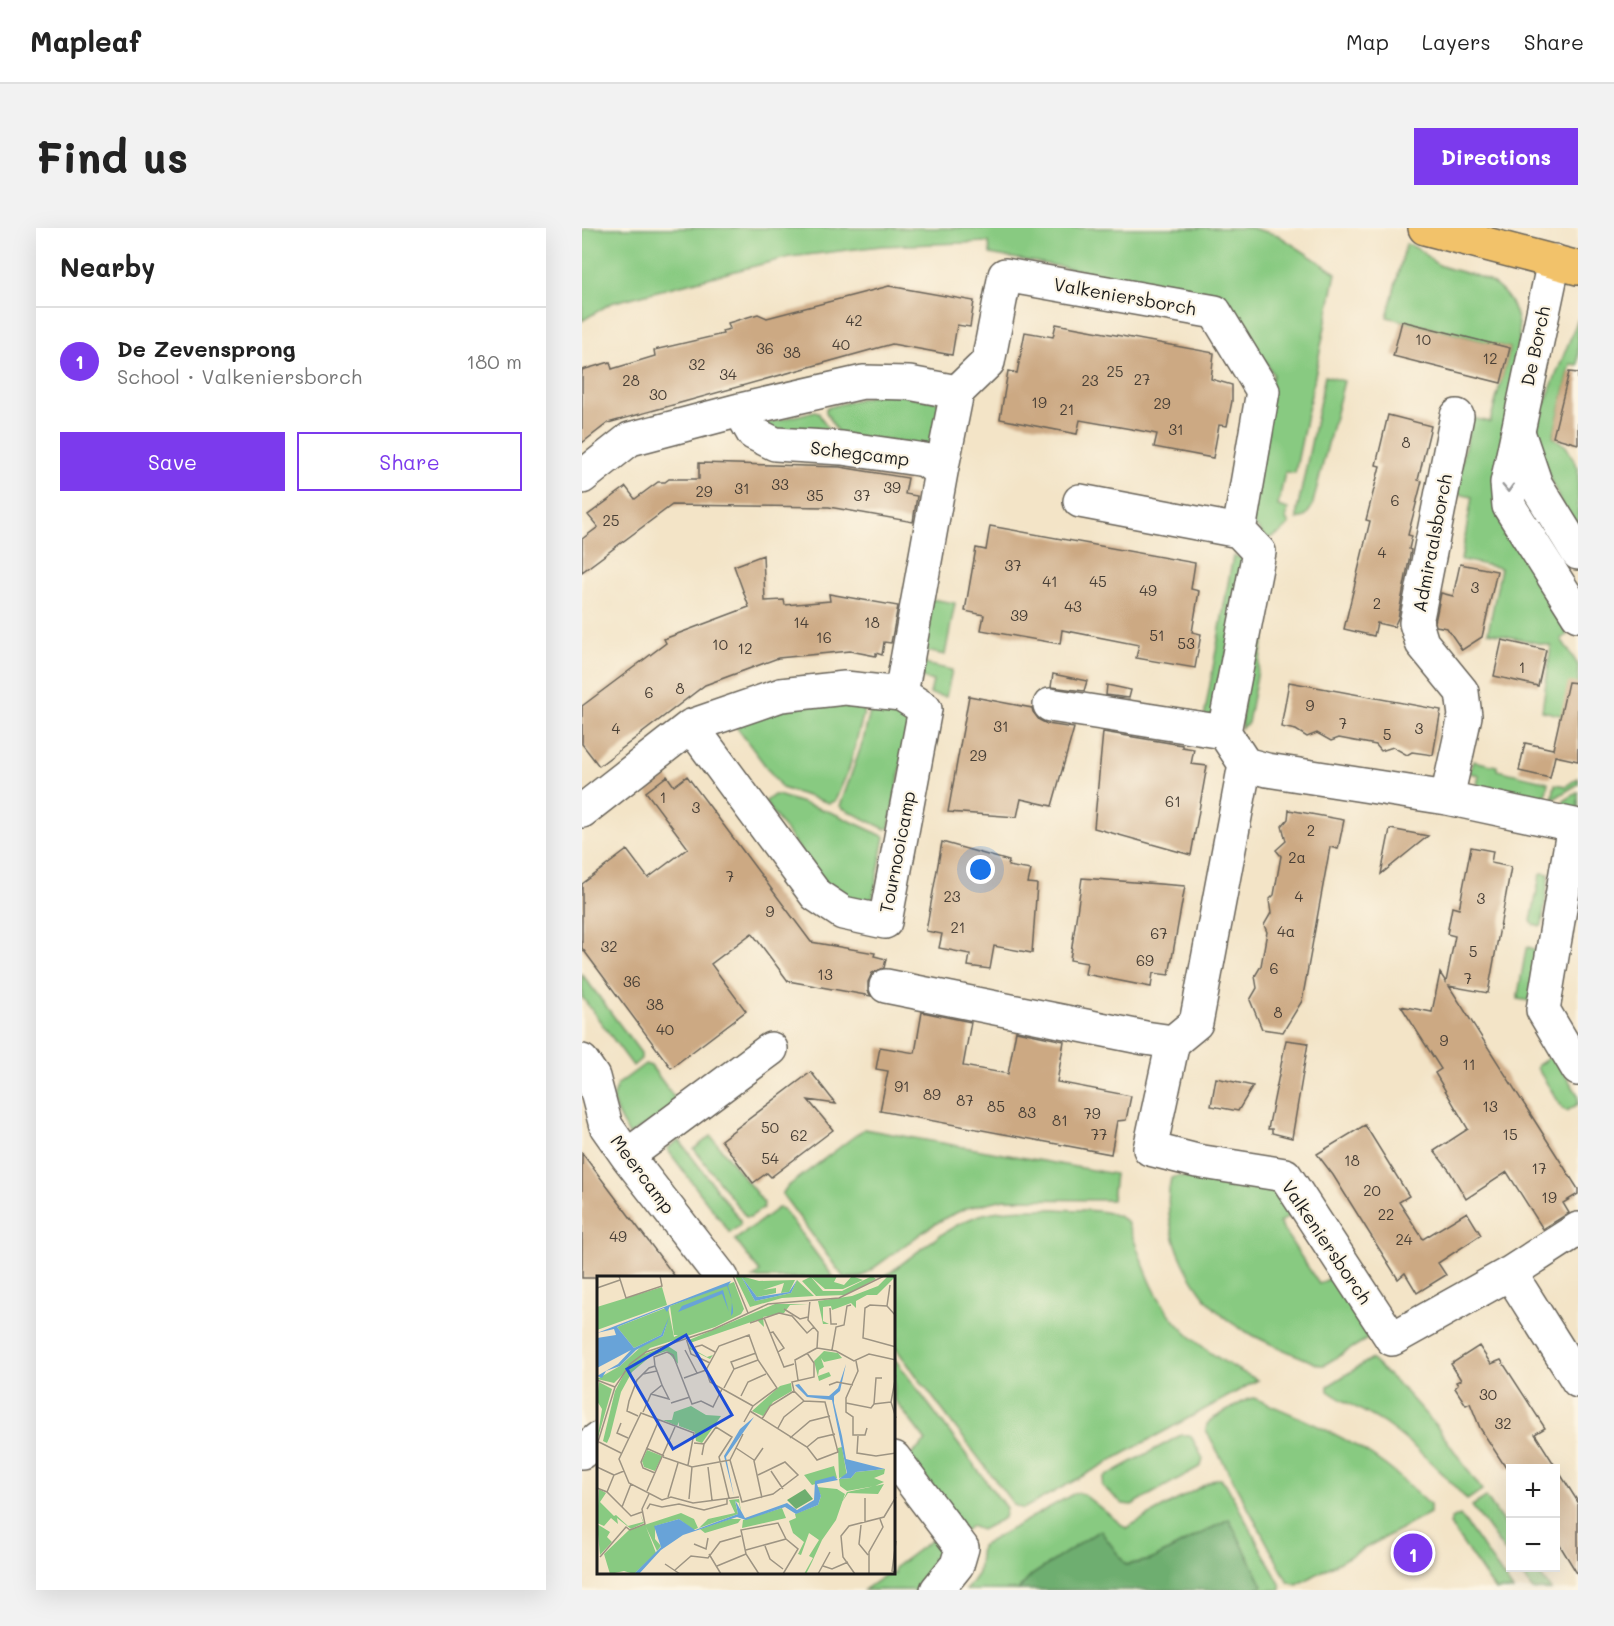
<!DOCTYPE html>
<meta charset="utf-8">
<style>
:root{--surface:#fff;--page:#f2f2f2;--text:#222;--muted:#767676;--line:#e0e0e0;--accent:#7c3aed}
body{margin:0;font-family:Mali,sans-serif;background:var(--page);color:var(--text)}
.controls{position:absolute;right:18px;bottom:18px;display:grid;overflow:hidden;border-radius:0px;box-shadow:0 6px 24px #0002}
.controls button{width:54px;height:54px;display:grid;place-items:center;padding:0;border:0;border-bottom:2px solid var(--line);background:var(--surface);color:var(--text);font:30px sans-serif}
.you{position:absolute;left:399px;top:642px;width:21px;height:21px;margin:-15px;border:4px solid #fff;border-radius:50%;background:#1a73e8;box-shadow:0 0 0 9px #1a73e833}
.badge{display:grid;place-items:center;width:39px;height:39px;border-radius:50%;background:var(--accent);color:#fff;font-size:20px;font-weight:700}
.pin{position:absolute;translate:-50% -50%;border:3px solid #fff;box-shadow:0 2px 6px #0006}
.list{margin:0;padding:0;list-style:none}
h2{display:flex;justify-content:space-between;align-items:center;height:78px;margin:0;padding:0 24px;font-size:26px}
h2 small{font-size:20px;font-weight:400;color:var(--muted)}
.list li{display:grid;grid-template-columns:39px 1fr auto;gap:18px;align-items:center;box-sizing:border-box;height:108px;padding:0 24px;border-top:2px solid var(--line)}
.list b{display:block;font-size:22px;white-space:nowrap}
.list p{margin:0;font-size:20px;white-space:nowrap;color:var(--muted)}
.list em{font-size:20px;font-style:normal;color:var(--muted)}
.actions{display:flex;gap:12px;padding:18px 24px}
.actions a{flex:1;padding:14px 0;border:2px solid var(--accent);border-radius:0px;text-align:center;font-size:21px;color:var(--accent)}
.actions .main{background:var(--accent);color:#fff}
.map{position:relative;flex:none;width:996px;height:1362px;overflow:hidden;border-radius:0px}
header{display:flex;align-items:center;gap:36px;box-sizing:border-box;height:84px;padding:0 30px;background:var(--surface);border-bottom:2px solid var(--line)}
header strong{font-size:28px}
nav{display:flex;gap:33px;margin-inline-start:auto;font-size:21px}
.intro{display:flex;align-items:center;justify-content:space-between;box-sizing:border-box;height:144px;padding:0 36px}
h1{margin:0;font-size:42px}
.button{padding:15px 27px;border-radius:0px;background:var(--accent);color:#fff;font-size:21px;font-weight:700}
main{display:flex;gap:36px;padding:0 36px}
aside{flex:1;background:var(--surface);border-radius:0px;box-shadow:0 6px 24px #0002}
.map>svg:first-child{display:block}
</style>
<header>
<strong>Mapleaf</strong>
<nav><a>Map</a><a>Layers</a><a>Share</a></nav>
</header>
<div class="intro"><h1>Find us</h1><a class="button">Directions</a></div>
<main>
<aside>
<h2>Nearby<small></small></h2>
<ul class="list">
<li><span class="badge">1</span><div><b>De Zevensprong</b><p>School · Valkeniersborch</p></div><em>180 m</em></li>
</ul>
<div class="actions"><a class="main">Save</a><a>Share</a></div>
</aside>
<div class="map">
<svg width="996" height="1362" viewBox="0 0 996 1362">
<rect width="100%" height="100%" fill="#fcf5e5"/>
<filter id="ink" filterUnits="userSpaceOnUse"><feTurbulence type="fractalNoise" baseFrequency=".0167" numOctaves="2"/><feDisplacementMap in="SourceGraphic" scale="12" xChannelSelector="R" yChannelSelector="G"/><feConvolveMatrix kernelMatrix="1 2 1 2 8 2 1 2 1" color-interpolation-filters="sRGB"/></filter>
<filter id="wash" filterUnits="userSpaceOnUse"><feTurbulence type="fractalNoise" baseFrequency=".008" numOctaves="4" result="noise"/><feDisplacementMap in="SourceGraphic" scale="24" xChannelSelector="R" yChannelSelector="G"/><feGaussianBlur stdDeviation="1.35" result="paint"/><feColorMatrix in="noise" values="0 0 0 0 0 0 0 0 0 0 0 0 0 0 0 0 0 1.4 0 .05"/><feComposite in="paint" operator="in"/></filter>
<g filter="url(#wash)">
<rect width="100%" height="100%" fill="#f3e4c7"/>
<path fill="#88ca81" stroke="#52734e" stroke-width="1.5" d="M5,0H669L696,7L754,45L713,245L703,244L696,278L706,281L704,291L707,296C703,303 692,310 684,310L670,294L667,276L691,146L642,68L408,26L407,14L299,18L208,29L29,75L0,93V2Z
M824,16C838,19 844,29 855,36C869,43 886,44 900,50C933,64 939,93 937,124L918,241L968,360L985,407L979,411L996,437V491L960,483L969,418L906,404L919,340L879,332L890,269L872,265L890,190L908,194L928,120L805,89Z
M996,91V137L989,136L971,209L984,218L996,240V315L953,214L957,190Z
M743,148L762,153L730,279L723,289L715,291V283Z
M303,164L358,174L353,219L257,207L244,184V180Z
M233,183L236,184L248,204L188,209L182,196Z
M651,328L661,330L635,483L621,495Z
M349,371L373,375L363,427L340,422Z
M672,386L686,389L666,495L659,500Z
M338,435L370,442L364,469L348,466L351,453L333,448Z
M285,473L267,541L253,573L247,575L200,560L150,493L183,480Z
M290,475L319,477L328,492L307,600L303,601L260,580L258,578L281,513Z
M891,533L915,538V542L966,554L963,572L898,561L895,557L897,547L887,545Z
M996,550V556L970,572L973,556L984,558Z
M996,564V581L990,585H980L982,573Z
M192,567H196L251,585L303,609L290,674L284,678L254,672L183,574Z
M960,645L967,646L960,697L958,699L952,697L949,693L958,647Z
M946,719L956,723L947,773L936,771V767L944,721Z
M0,746L59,825V831L51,838L0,769Z
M968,829L973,830L996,867V876L985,883L981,881L955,840L956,837Z
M63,836L69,838L98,877L47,907C38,890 26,877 35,857Z
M282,901L533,946L530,972L422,971L385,980L365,989L348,999L278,1050H262L200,966L205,959Z
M129,908L182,975L181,980L168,989H164L112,921Z
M97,912L158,992V997L148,1005L85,921Z
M616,943L685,952L713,984L697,995L737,1056L754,1047L795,1105L742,1137H737C711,1125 682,1115 658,1100C612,1074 576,1002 589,950L595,948L614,951Z
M196,980L201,981L252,1050H171L178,1044L153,1012Z
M474,981C496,983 529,979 545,994C554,1016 561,1038 571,1059C593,1104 632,1131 676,1152L441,1281L432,1277L312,1118V1050H301C330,1029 360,1001 395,988C420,980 448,981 474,981Z
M312,1130L424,1280L422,1290L399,1302L389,1298L383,1303L328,1228L344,1213L312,1171Z
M789,1131L822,1162L856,1200L900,1262L885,1272C860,1244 834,1218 803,1196C785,1184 764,1176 746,1163V1158Z
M672,1170C717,1189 764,1208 803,1237C819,1249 833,1264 848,1277V1285L715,1357L706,1354L624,1202L625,1196L630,1191L666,1171Z
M599,1207H608L610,1210L621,1231L619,1238L550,1277L541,1276L520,1258L522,1249Z
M633,1251H639L644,1256L699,1358V1362H673L680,1357L647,1291L569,1332L543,1337L518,1303L450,1347L436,1362H384L396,1345L399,1318L491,1266L496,1265L501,1266L544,1300Z
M904,1269L928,1304V1331L890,1278Z
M878,1287L931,1362H913L870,1300L868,1296L870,1291Z
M356,1307L361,1328L343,1362H282L305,1346H312V1340Z
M935,1340H953L969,1362H951Z"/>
<path fill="#6eae6f" stroke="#456546" stroke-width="1.5" d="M647,1291L681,1358L673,1362H436L450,1347L518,1302L544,1337L569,1332Z"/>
<g id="blocks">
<path fill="#cca983" d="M307,58L392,73L388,99L375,97L370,127L310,116L26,195L0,215V142L28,134L30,141L73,128L72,122L141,106L140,103L148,101L146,95L176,86L185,90Z
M820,93L928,120L919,155L811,128Z
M474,96L632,125L629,151L650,157V173L645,198L637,197L631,230L572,219L575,206L555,202L498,192L495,206L418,191L426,143L435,145L443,104L471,109Z
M987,144L996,145V216L971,209Z
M806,187L849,198L836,252L840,253L826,307L830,308L827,321L829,322L816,390L812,399L795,395L792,408L762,401L788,293L784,292L798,238L794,237Z
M117,235L258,239L326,250L323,266L335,268L331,294L247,279L90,277L0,344V311L16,299L6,287L44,259L53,271L76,254H83L87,251H117Z
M408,298L613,335L609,361L617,363L610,404L619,406L613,440L554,430L557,417L480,402L478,416L399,402L402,387L383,383L394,320L404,322Z
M181,327L183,373L202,372L203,377L248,373L247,366L316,378L309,415L302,414L300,427L294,425V428L268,423L196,430L123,457L17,538L0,516V478L84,415L82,411L167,379L152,338Z
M878,336L915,343L900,409L880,422L865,400L854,398L853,394L859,365L871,368Z
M920,412L964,422L956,458L912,448Z
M471,446L505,453L502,463L469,459Z
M707,454L859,482L851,527L830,524L825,527L811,519L799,523L794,517L757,510L749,513L735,505L725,509L714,502L699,499Z
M986,454L996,455V533L973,528L968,550L937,543L943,515L971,521Z
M525,457L549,462L547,470L524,467Z
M387,468L450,480L451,484L457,492L465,496L492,500L470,578L439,571L435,589L366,584Z
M521,504L600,517V519L612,521L609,536L625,538L609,627L512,600Z
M85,548L92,558L105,548L229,714L293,725L292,728L304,731L302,740L290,745L286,754V763L289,768L206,753L170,705L129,736L164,783L89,840L0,720V656L45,622L66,650L106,620L64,564Z
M707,582L762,592L756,621L748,619L720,773L701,804L680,801L668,772L675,760L673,748L679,738L685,704L682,697L689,685L687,672L692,667L699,628L694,622L704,613L700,598L706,591Z
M808,601L846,608L799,646Z
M360,614L427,633L426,638L449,642L446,655L455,656L450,725L412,718L408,741L386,738L388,726L357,720L360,706L344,703Z
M889,619L911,623L909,635L929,639L906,765L867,758L996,961V966L981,975L987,985L961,1001L925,944L884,971L867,942L852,923L886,901L853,845L859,841L819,778L850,784L858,745L864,754L873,708L865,706L870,679L877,681Z
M500,650L603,658L587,747L571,745L569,759L503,746L505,735L488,732Z
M340,784L389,794L381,838L426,846L434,803L482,813L475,854L549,868L544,892L535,893L529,926L298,883L306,843L294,841L298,819L333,825Z
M704,812L726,815L710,910L690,905V901H686Z
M229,844L254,876L226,872L251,902L189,949L185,945L171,955L139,912Z
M634,850L671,858L656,883L629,878Z
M783,897L827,968L817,974L841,1011L885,984L899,1007L856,1035L864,1047L835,1065L823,1045L816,1051L751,947L735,926Z
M0,925L33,969L94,1050H0Z
M897,1118L909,1136L919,1132L963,1200L953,1206L996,1274V1347L974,1311V1240H924L898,1200L888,1175L884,1177L873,1160L876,1157L874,1154L879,1152L869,1136Z"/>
</g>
</g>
<g filter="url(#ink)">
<use href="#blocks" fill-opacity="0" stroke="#676258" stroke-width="1.5"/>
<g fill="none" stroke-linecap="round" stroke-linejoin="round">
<g stroke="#676258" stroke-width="36">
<path id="minor" d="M972,33L925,255L927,278L996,387
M375,164L406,134L423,47L633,84L681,163L657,303L677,324L642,504L663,536L614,795L591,814L568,921L615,933L703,947L810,1111L928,1045L996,1001
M936,204L954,257L996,325
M0,249L48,211L158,182L281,154L327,155L375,164L359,244L343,232L260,220L193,216L171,205L158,182
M498,273L657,303
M468,477L642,504
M109,498L234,667L261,685L303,694L343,481L319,466
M663,536L685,542L865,570L992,597
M865,570L883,488L880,464L840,415L834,395L875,188
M0,583L109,498L199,467L263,460L319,466L359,244
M992,597L961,782L996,841
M304,758L563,810L591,814
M0,833L11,849L24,898L45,928L140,1050
M45,928L189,821
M928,1045L996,1153
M0,1224L16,1211
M312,1230L380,1320L375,1337L355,1362"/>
</g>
<g stroke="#676258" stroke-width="36">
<path id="major" d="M843,0L996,40"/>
</g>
<use href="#minor" stroke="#fff" stroke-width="33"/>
<use href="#major" stroke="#f2c26a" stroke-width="33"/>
</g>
<defs><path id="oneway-chevron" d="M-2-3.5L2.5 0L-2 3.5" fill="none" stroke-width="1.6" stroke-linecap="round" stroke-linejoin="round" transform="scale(1.5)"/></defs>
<use stroke="#999" href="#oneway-chevron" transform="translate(926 260) rotate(88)"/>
</g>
<g text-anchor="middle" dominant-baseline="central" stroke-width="4.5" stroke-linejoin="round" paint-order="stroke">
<g font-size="15" fill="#483f36">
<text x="272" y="92">42</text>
<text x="841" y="111">10</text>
<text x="259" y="116">40</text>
<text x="183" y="120">36</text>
<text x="210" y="124">38</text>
<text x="908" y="130">12</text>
<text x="115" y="136">32</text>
<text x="533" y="143">25</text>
<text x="146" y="146">34</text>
<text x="560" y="151">27</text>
<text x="49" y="152">28</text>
<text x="508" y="152">23</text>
<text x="76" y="166">30</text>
<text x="457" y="174">19</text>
<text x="580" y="175">29</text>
<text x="485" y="181">21</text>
<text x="594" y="201">31</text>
<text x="824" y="214">8</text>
<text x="198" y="256">33</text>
<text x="310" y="259">39</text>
<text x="160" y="260">31</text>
<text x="122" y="263">29</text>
<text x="233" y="267">35</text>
<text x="280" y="267">37</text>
<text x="813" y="272">6</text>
<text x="29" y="292">25</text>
<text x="800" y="324">4</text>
<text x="431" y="337">37</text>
<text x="468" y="353">41</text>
<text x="516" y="353">45</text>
<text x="893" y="359">3</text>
<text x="566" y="362">49</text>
<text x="795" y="375">2</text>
<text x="491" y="378">43</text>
<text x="437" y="387">39</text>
<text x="219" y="394">14</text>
<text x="290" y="394">18</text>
<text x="575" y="407">51</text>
<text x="242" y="409">16</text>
<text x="604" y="415">53</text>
<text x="138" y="416">10</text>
<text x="163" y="420">12</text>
<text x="940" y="439">1</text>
<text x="98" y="460">8</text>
<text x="67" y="464">6</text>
<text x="728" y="477">9</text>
<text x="761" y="495">7</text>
<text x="419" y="498">31</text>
<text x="34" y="500">4</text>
<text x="837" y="500">3</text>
<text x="805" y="506">5</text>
<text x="396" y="527">29</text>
<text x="81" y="569">1</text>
<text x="591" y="573">61</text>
<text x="114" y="579">3</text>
<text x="729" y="602">2</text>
<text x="715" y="629">2a</text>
<text x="148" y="648">7</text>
<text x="370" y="668">23</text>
<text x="717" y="668">4</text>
<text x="899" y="670">3</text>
<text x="188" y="683">9</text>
<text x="376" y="699">21</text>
<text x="704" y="703">4a</text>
<text x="577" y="705">67</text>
<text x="27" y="718">32</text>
<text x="891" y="723">5</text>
<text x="563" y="732">69</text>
<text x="692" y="740">6</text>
<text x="243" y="746">13</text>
<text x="886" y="750">7</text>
<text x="50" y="753">36</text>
<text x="73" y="776">38</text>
<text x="696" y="784">8</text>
<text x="83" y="801">40</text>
<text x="862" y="812">9</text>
<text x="887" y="836">11</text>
<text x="320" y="858">91</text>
<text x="350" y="866">89</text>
<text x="383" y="872">87</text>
<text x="414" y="878">85</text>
<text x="908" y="878">13</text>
<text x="445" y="884">83</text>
<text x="510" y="885">79</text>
<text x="478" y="892">81</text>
<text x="188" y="899">50</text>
<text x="517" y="906">77</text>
<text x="928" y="906">15</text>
<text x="217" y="907">62</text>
<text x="188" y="930">54</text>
<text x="770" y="932">18</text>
<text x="957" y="940">17</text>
<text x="790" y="962">20</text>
<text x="967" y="969">19</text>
<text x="804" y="986">22</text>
<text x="36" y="1008">49</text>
<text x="822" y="1011">24</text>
<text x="906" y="1166">30</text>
<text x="921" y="1195">32</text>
</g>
<g font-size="18" fill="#1c1c1c" stroke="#fcf5e5">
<text transform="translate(543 68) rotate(10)">Valkeniersborch</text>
<text transform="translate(953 118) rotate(-78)">De Borch</text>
<text transform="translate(278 225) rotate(7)">Schegcamp</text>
<text transform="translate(850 315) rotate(-79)">Admiraalsborch</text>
<text transform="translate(315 624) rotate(-79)">Tournooicamp</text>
<text transform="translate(61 946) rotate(53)">Meercamp</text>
<text transform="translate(745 1014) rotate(56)">Valkeniersborch</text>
</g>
</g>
<g transform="translate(15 1048)">
<rect width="298" height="298" fill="#f3e4c7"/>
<path d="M138,0H144L158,25L194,17L200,4L217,20L185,22L153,31ZM144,0L162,5L198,4L192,16L184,17L187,7L166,14L179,12V17L160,21ZM215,0H240L237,6L247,9L255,0L266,4L246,13H228L214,1L226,15H245L275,0L279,3L248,19L219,20L205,5ZM291,0L298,1L280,19H270L259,25V32L254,27L235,34L234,30L226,31V45L232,48H226L221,25L255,20L281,10ZM137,6L147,33L144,38L118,51L53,72L17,107L0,103L23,90L47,68L66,60L70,47L64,59L37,72L20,51L71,31L77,61L81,59H77L73,30ZM65,11L70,29L0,54V31ZM178,28H211L193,29L187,37L166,41L167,51L160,44L93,67L94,72L110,81L116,79L113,83L93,73L92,64ZM71,70L80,76L81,88L70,75L54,80L35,96L24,116L13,160L10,167L6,165L18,115L29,94L47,78ZM227,75L241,77L245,82L227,86L224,82L227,91L222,94L221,100L232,96L234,100L222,105L217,85ZM2,106L15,113L0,165L5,133L0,125ZM194,107L195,115L176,126L166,140L155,135L183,110ZM94,130L109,139L124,140L105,167L99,165L98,156L82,150V146L80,150L66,144H75L77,136ZM245,171L250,200L242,202L241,172ZM50,174L65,180L58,195L47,191L45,185ZM237,190L240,202L215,209L207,199ZM288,193L287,198L277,202L287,206L278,210L250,215L243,210L242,203L254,202L259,196ZM287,208L281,218L251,217L245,226L250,216ZM220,211L240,213L248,218L239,244L225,264L215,286L209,298H207L216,282L212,280L222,264L212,257L204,279L201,278L207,266L196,257L192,245L199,242L198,238L221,229L224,220ZM2,213L9,217L3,226L17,240L19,239L31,250L46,246L43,238L47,247L34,253L20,242L21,248L14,242L7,250L0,247ZM142,223L145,241L142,227L138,225L141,238L102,252L111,243L138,237L132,224ZM185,232L189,242L145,252L146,244ZM84,237L97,243L101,252L96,254L82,243L58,250V263L64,270L60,275L49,251L59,277L37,298L27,295L13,298L7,278L32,254ZM133,243H144L141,247L108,257L103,253ZM0,248L13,256L10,261L15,266L3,279Z" fill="#88ca81"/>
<path d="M208,213L216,223L199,233L190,224Z" fill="#6eae6f"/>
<path d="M144,0L160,21L192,16L200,4L194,17L158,25ZM134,5L131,10L134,20L136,33V37L134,40L135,25L130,10L73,30L70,36L67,32L20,51L37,72L64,59L72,41L66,60L39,74L23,90L9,95L5,102L0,100L21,88L34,74L0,92V62L19,59L17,53L0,57ZM126,14L132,36L125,18L81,36L85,30ZM249,88L243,115L237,120V127L245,160L249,183L288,193L259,196L254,202L242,203L250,197L235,124L210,121L198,109L202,108L211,119L232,120L241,112ZM157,141L129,181L137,220L127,180L143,153ZM237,200L241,204L220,208L224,220L221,229L199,238L188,231L149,244L140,241L86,259L64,274L42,298H37L64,271L57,250L82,243L98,254L141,238L138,224L148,242L190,227L200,234L217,224L218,205Z" fill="#68a3d8"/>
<path fill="none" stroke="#9d9483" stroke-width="1.5" d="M22,0L29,22L65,10L63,0M136,0L151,37M293,9L290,30L299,40M0,12L23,4M213,24L211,44L221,56L220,72M290,30L273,29L268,32L266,62L299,71M233,32L234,48H240M187,33L203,43L211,41M167,42L187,91L197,88M153,47L182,37L195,40L210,57L217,51M173,57L176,56L187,72L181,76M89,62L94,78L113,87M98,71L105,69L118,76M220,72L239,75L257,85L272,78L299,84M88,74L100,97M235,74L239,51L247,49L250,30L254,29M259,85L261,95L249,122V136L256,141V159H268L270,152M58,90L57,81L70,76L76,79L95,128L104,125L116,131L125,113M137,93L134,86L159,77M109,94L122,70L152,59L161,84L180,112L156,130M109,94L113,106L156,130M299,99L294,126L299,142M87,102L109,94M0,104L18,111M201,104L198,84L220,72M232,109L240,106L256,109M127,112L137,93L161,84M197,115L195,106L217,101V87L210,77M54,118L72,123L65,109M144,120L151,106L169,98M74,127L93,121M249,127L274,132L277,128L294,126M277,128L279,102H285M153,135L210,171L220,184L241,176L228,126L207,125L197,115M46,136L54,118L65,109L60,95M41,140L30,135L32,125L40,104L52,92L58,90L60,95L46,98M165,143L173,130L197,115M147,146L156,130M24,147L20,157L31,162M181,152L187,141L207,125M146,158L133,184L145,226L176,218L201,199L188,186L161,199M261,160L260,177L279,180L299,177M193,162L213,145L233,140M2,166L24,177M97,167L107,168L105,179M107,168L119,151L135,161L122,181L132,222M0,169L18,111L33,88L49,76L115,54L171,28L242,22L287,0M210,171L221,162L238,158M49,172L67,180M139,172L157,184M66,181L95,191L133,184M91,189L97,157L44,137L22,183L32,207L65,224L74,221L96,227L142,221M0,191L17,199M111,191L115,224M174,195L186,213M58,197L46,192L44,186L62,144M0,212L10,216L34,240L45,236M50,215L78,151M10,216L17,199L27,195M71,221L81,187M165,222L157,185L166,172M268,222V247M92,223L95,191M25,231L34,208M50,233L53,228L65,231L82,228L107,234L130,228V222M264,249L262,268L271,279M299,265L295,295L299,297M97,268L109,273L111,262M168,270L173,283L186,293M149,274L189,263M112,278L124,298M3,281L29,251L33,254L48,248L45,233L52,218M68,288L83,298M120,290L149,278M226,290L235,293L251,286M78,294L94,280L111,282L123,266L144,260M162,298L149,278L144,254L181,247L189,263L201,273L186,298M221,298L233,276M258,298L246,281L244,260L252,250L287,241L299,221M272,298V276L286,251L283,243"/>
<path fill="#1d4ed8" fill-opacity="0.15" stroke="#1d4ed8" stroke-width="3" d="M89,59L135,139L76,173L30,93Z"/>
<rect width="298" height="298" fill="none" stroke="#1c1c1c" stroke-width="3"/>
</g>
</svg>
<div class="controls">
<button>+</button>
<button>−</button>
</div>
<div class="you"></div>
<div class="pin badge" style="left:831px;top:1325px">1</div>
</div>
</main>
